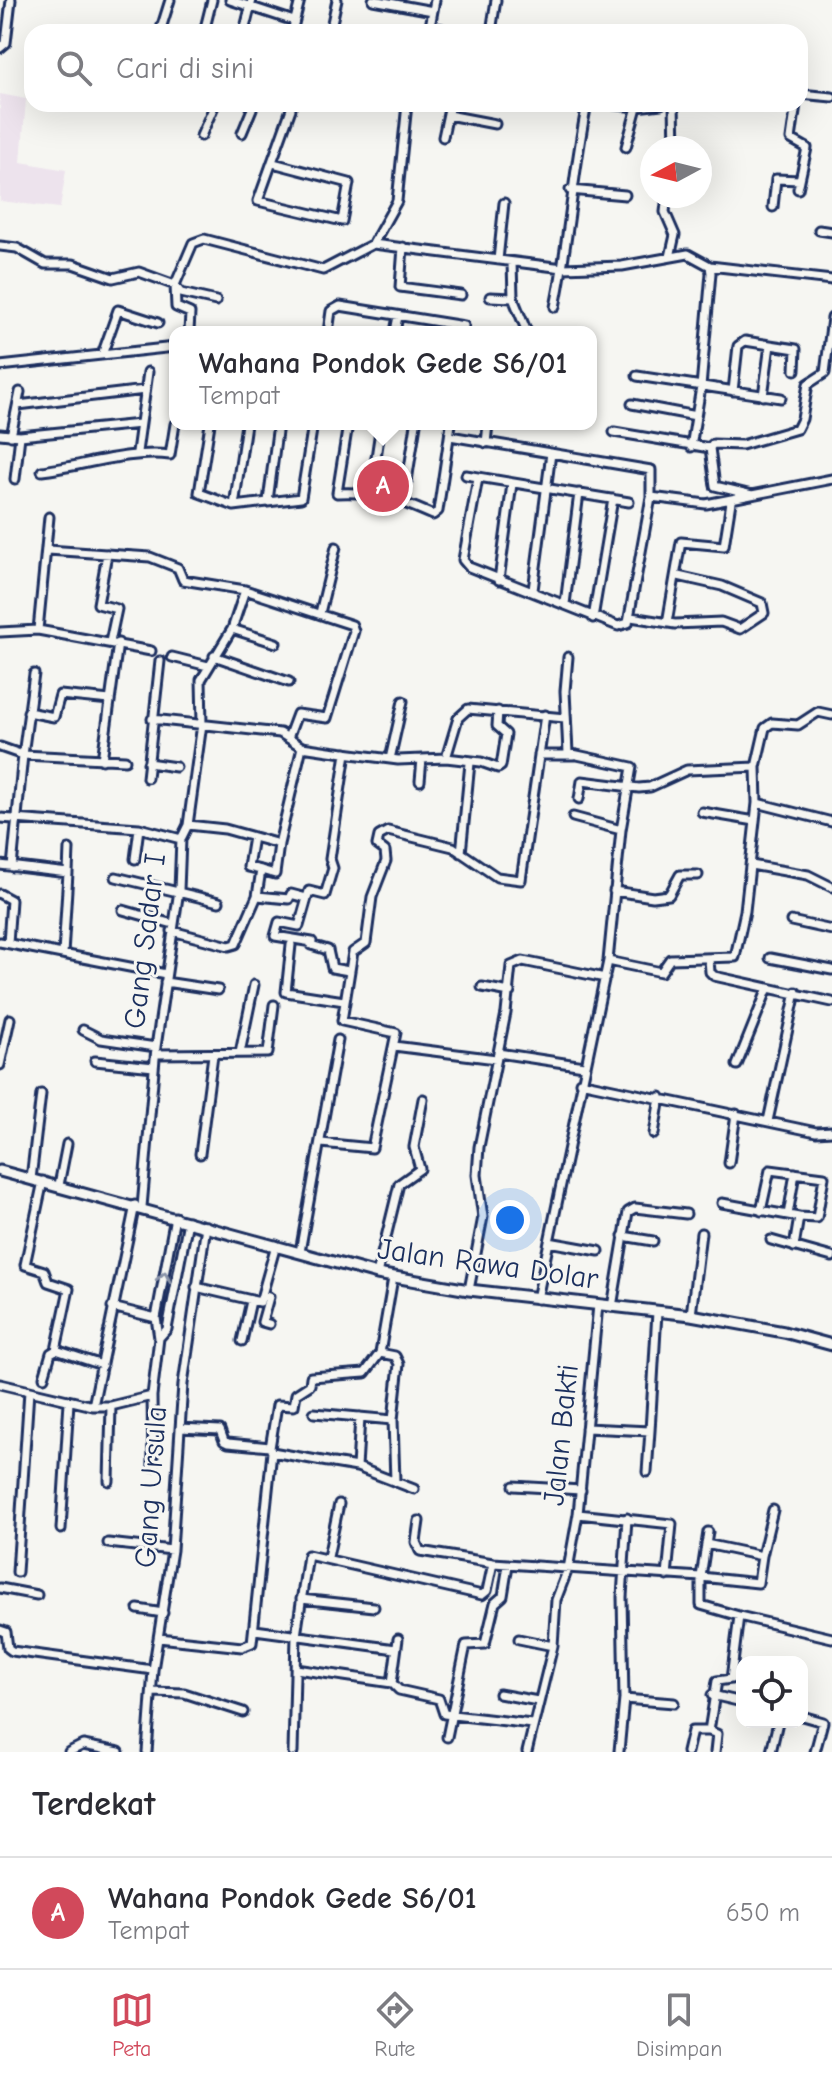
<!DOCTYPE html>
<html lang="id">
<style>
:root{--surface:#fff;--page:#f2f2f3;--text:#2b2b33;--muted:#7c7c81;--line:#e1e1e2;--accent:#d1495b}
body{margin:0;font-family:"Comic Neue",sans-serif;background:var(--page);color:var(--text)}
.controls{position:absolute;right:24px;bottom:24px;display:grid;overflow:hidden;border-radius:16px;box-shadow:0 8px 32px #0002}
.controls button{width:72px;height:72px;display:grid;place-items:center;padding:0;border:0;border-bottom:2px solid var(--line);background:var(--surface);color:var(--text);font:40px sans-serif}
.compass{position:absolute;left:640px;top:136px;width:72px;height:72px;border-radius:50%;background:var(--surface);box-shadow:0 8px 32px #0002;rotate:263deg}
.you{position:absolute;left:510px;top:1220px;width:28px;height:28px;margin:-20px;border:6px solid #fff;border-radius:50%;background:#1a73e8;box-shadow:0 0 0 12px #1a73e833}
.badge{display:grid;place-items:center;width:52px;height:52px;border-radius:50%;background:var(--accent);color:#fff;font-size:26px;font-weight:700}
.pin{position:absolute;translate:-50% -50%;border:4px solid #fff;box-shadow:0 2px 8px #0006}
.popup{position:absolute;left:169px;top:326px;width:428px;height:104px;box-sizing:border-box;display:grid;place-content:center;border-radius:16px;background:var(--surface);filter:drop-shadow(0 2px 6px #0005);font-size:26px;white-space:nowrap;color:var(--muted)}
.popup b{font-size:30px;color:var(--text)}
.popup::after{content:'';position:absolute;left:50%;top:100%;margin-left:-16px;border:16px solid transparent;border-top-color:var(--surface)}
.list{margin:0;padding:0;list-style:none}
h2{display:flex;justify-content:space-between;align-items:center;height:104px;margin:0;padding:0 32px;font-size:34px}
h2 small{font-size:26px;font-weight:400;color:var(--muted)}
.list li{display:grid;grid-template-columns:52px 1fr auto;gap:24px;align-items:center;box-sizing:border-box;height:112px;padding:0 32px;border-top:2px solid var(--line)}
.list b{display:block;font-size:30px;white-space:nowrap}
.list p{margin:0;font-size:26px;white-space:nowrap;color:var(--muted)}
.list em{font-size:26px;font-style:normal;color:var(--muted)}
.icon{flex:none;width:44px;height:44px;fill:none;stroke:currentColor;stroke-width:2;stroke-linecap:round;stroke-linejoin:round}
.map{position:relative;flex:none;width:832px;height:1752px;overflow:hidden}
.search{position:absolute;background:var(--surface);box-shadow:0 8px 32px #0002;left:24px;right:24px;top:24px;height:88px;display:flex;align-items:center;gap:20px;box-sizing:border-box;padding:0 28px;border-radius:24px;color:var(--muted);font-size:30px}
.sheet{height:216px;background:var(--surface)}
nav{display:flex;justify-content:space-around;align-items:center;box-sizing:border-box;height:112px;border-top:2px solid var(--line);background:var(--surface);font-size:22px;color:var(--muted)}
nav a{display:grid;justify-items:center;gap:4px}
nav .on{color:var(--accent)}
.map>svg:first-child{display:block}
</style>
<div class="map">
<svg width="832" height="1752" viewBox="0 0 832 1752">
<rect width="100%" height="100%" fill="#f6f6f2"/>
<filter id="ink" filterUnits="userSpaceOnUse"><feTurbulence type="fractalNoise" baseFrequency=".0125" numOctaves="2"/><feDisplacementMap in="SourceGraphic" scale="16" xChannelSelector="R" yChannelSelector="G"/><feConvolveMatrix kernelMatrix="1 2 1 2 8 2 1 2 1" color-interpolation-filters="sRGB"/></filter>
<g filter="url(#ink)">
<path fill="#ede3ed" d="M0,94L26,99L21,162L66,170L60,208L0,201Z"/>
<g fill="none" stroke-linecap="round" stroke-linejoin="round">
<g stroke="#1b2f5e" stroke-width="13">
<path id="minor" d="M230,0L294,21
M373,0L433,11
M431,26L453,32
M160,32L170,0
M204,32L212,0
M244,32L252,0
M292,32L300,0
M330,32L337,0
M429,32L435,0
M491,32L496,0
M0,48L6,43L11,0
M800,94L832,97
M607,104L637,107L661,104
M674,104L675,148
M796,104L791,139L807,148L798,189
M448,115L495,124
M242,133L254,104
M201,136L215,104
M443,137L450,104
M626,147L637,107
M273,163L349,183L342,221L258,201L291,109L290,104
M570,190L625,195
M667,196L665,212L675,235L670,257
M773,207L776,179L800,180
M819,230L832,232
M373,244L397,201L407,104
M0,246L17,248L45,264H73L113,278L139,272L175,285L193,243L204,239L323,270L373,244L563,268L622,266L688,254L710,266L711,273L701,387L691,447
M403,247L400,287L461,295
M498,260L504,203
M512,262L513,298L527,332
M710,266L832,280
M175,285L176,307L190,313L189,332
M176,287L181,293L216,301
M490,297L513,298
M555,307C569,240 573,172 587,104
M328,332L331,311L340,306L464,326L463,332
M395,332L398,316
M103,352L118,310L158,323
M0,366L175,347
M637,376L781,398
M733,391L738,346L745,341L796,349L795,370
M763,396L770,345
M632,404L696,416
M18,405L145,390
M210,424L199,493L234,506L301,498L313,424
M348,424L337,493C378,491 396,499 433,515L438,511L451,424
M614,432L710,448L713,444L742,445L797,429L802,419L808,384L825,373L832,318
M0,434L20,436L140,424
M11,436L20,392
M450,436L651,470V497L628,623L618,626L469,567L463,560L478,478
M486,443L488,424
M710,448L715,486L752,495
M137,452L148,372
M42,471C83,466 130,450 170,455L175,424
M466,475L629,502
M15,479L20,436
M371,491L381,424
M651,497L706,504L832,479
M404,500L416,424
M268,501L278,424
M234,506L246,424
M48,550L150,557L178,568L183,580L245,590L352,625L354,631L327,718L297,714L288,738
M107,554L98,604L117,609L110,642
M499,580L512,484
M533,590L551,453
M565,604L579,493
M320,613L336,547
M631,617L675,624L721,622L740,629L764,613L762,603L722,586L678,576
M593,618L613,499
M667,623L681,542L724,546L731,502
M232,629L276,643
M38,630L49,517
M0,632L38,630L151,651
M214,656L289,682
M172,657L208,666
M34,674L23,755L125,760
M28,712L54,717L60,695L110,700
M152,719L280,733L302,747L329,751L398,760L446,758L481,762L498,768L501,766L506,734L497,726L498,711
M0,747L23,755L12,867
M346,753L330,859L333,868L325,895L309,891L299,926L279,922L275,936L312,942L311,945L328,950L332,968L349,971
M539,755H573
M446,758L458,718L468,709L565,718
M390,759L403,701
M102,760L118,643
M148,763L176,767
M147,778L160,661
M420,781L422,759
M579,799L582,781L639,788L650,787L687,770L756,767
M757,803L832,822
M702,812L755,821
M573,817L621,830
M0,818L139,828L181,839L179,890L156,1047L142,1207
M188,825L225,829L279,844L302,747
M181,839L188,825L202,724L201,680L232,629L245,590
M461,853L470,763
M135,859L139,828
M0,865L68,873L63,954
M751,865L808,875L832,887
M261,870L275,874L279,844
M68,873L69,849
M116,877L219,902
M614,891L653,897L669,895L680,875H698
M0,894L11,900L8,943
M257,896L289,899L291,894L306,898
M123,910L173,924
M791,921L832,930
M172,931L229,946L236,944L257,896L261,870L248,867L253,837
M0,942L166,974
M291,945L286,992L344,1001
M770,958L832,970
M709,959L710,972L714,976L832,1002
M608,961L661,972L670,959L735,957L745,911L757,803L756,767L765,728L772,723L798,725L818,712L832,715
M165,982L218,990
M482,987L510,992
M83,1030L101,1039L156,1047
M394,1046L496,1059
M240,1053L254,985
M498,1053L584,1066
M156,1054L268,1053L274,1005
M95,1061L154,1067
M0,1065L10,1019
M737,1065L768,988
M580,1082L816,1132L832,1131
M768,1121L796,992
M654,1134L660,1097
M321,1143L372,1148L396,1033L342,1021L353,952L366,943L372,897L386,861L385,851L377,845L379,836L388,831L453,847L497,877L521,880L545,715
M200,1154L213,1055
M729,1163L736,1114
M31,1179L41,1094
M43,1181L25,1265L44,1271L48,1282L69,1289L56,1350L102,1365
M59,1185L67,1144
M722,1203L799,1217L794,1247
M761,1211L770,1170L824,1177L817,1218L799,1217
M788,1215L795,1173
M623,1236L653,1241
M771,1240L832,1257
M549,1242L599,1251
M300,1252L338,1040
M377,1274L399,1184L420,1169L414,1147L423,1099
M393,1278L380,1353L395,1356L399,1364L393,1420L395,1481
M196,1287L260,1302L276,1245
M469,1290L483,1217L477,1175L479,1147L506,1013L511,966L523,961L605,978
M262,1295L269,1297L262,1322L269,1324
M537,1299L608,961L621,830L632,767L568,753L565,691L568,657
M112,1307L156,1318
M612,1307L628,1212L635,1208L686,1214
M691,1315L701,1233
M159,1338L167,1329L188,1221
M242,1341L251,1301
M44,1377L51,1353L56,1350
M0,1384L93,1406H111L152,1396L159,1338L156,1318L175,1217
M152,1396L153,1466
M93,1406L135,1205
M314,1413L393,1420
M360,1417L357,1467L414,1489
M180,1428L220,1430L224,1441L228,1443L270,1447
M586,1428L650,1431L657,1312
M328,1462L272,1452L270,1448L277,1405L294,1406L296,1394L310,1385L311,1377L365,1373L380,1353
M333,1463L357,1467
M647,1472L650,1431
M109,1481L111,1406
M514,1486L581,1490
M578,1514L672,1524L667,1576
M419,1521L416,1542L420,1551L493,1563L701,1577V1605L739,1616
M61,1529L69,1402
M108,1543L172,1550
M706,1544L762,1556L758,1583L701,1577L708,1532
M762,1556L773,1510
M328,1557L339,1504
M17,1572L29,1391
M0,1588L37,1595
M301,1599L374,1607
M138,1609L163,1613
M0,1630L6,1632L8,1648L12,1651L153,1670
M255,1630L396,1649
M159,1638L242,1647L252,1643L272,1452
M398,1639L392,1683L399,1690L439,1699L444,1714L532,1724
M519,1639L553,1646
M296,1669L392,1683
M152,1692L184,1693L243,1712
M499,1694L538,1701
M712,1695L742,1702
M624,1699L674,1703
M802,1716L823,1722L815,1752
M447,1737L466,1645L485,1644L495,1603L503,1596L508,1565
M619,1751L624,1699L622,1597L627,1518
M69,1752L83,1745L119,1752
M147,1752L153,1670L172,1550L183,1384L206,1226
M293,1752L296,1636L308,1555L482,1595L487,1591L493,1563
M527,1752L553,1646L556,1600L568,1569L578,1514L598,1305
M687,1752L692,1731H709
M715,1752L717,1734L709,1731L717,1681L731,1679L739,1616L832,1638
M771,1752L778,1722"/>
</g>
<g stroke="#1b2f5e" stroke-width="15">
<path id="tertiary" d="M0,1171L377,1274L469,1290L691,1315L784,1332L832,1345"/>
</g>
<use href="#minor" stroke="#f6f6f2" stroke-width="7"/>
<use href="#tertiary" stroke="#f6f6f2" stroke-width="9"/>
</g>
<defs><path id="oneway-chevron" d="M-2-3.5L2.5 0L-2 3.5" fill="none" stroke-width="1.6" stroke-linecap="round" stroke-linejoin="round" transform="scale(2)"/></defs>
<use stroke="#8892a8" href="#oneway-chevron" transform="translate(164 1277) rotate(-79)"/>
</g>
<g text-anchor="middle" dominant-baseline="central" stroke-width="6" stroke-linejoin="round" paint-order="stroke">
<g font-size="30" fill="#1b2f5e" stroke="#f6f6f2">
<text transform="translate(145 941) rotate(-83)">Gang Sadar I</text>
<text transform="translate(488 1264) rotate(8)">Jalan Rawa Dolar</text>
<text transform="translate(561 1435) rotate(-84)">Jalan Bakti</text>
<text transform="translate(151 1487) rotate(-86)">Gang Ursula</text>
</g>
</g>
</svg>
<div class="controls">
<button><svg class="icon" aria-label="locate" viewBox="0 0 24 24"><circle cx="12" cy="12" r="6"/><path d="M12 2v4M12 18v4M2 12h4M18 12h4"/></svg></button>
</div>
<svg class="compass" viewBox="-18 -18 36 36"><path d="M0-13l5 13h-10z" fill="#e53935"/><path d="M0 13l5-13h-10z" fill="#7c7c81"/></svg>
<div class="you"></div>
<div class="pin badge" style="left:383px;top:486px">A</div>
<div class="popup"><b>Wahana Pondok Gede S6/01</b>Tempat</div>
<div class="search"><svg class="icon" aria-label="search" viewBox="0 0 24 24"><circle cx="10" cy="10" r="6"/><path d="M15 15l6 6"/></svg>Cari di sini</div>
</div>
<section class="sheet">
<h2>Terdekat<small></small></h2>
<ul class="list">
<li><span class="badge">A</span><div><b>Wahana Pondok Gede S6/01</b><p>Tempat</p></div><em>650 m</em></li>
</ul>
</section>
<nav>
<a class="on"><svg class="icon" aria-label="map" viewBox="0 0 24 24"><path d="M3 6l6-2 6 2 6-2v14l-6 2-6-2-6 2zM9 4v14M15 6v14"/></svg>Peta</a>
<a><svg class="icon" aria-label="directions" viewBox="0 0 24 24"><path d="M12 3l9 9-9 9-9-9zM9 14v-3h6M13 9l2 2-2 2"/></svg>Rute</a>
<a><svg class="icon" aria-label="saved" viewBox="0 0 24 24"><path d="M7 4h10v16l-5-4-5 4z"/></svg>Disimpan</a>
</nav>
